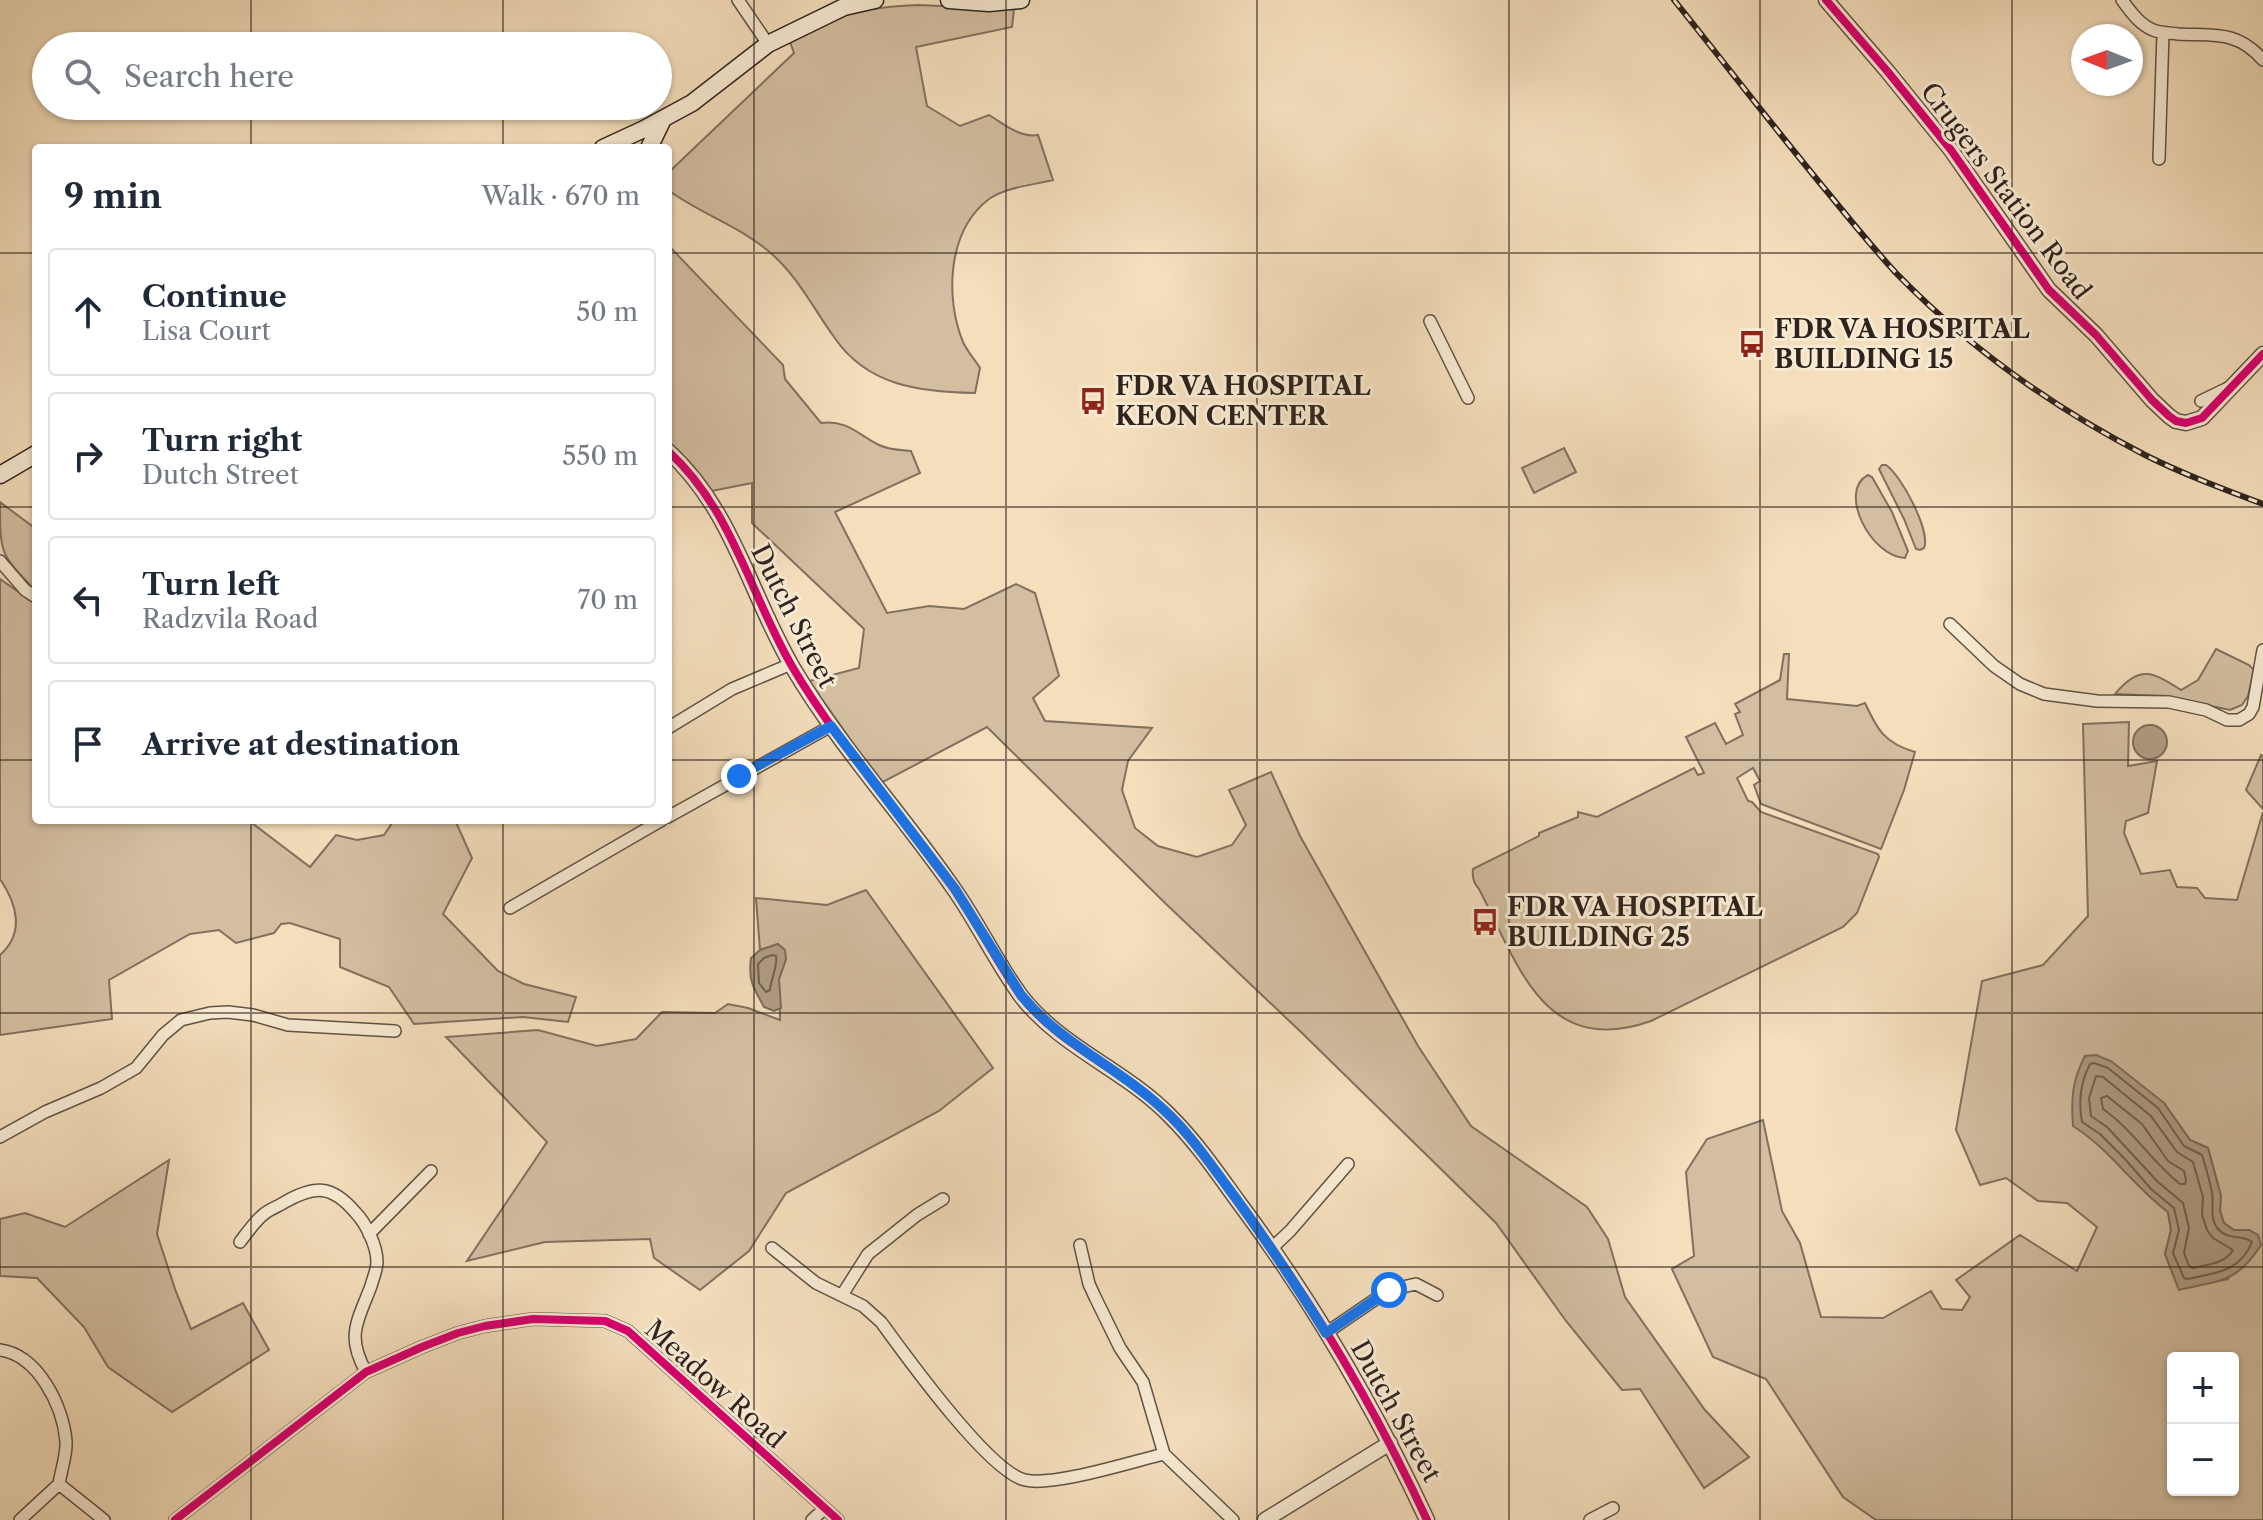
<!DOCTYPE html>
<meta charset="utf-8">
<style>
:root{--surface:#fff;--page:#f2f2f3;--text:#1f2937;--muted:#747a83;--line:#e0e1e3}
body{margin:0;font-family:"Libre Caslon Text",serif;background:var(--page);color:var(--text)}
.controls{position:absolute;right:24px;bottom:24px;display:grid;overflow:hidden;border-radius:8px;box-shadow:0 2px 6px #0004}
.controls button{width:72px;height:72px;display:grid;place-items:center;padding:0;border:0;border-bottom:2px solid var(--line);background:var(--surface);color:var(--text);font:40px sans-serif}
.compass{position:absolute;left:2071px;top:24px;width:72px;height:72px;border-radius:50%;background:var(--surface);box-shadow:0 2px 6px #0004;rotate:271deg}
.stop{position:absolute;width:24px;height:24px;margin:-18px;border:6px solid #1a73e8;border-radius:50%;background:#fff}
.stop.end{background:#1a73e8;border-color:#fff;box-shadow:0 2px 8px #0008}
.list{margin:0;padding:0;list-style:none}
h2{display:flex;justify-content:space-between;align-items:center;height:104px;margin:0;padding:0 32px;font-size:34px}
h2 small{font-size:26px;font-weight:400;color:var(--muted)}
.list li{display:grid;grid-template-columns:52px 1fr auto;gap:24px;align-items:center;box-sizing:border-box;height:128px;margin:0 16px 16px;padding:0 16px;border:2px solid var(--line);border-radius:8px}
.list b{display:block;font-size:30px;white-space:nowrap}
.list p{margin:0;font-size:26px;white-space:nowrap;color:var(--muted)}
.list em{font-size:26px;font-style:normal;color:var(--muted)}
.icon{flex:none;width:44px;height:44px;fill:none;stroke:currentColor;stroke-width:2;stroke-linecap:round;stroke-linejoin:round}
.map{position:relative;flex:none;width:2263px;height:1520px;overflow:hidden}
.search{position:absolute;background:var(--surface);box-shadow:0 2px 6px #0004;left:32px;top:32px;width:640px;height:88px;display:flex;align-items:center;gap:20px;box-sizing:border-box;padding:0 28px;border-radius:44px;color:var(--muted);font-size:30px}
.panel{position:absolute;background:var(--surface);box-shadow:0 2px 6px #0004;left:32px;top:144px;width:640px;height:680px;border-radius:8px}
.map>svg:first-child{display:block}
</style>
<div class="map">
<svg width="2263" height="1520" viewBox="0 0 2263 1520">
<rect width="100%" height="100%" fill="#f4debc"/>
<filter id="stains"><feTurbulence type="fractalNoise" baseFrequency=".0025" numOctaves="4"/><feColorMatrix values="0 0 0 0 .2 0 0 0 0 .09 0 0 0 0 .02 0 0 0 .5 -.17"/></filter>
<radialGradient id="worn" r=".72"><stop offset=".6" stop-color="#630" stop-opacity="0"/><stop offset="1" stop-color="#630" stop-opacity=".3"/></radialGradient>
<path fill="#d3bea1" stroke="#817060" stroke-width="2" fill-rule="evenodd" d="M918,5L1014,9L1012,27L916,47L927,106L960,126L989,115C1004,124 1020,138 1038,135L1053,180C1033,185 1006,187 989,199C947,231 945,298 963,342C967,351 975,360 980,368L975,393C920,392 867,386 834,337C813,308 796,273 767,250C737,225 699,213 668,190V173L794,53L790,42C801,36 812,28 823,23C853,10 886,6 918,5Z
M668,245L783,365L785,379L821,423C848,420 857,434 879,445C889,450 900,450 911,451L920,473L835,512L887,613L929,606L964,609L1016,584L1035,593L1059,676L1033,698L1045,721L1152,728L1128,761L1122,790L1135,828L1158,846L1197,857L1232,845L1246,825L1229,790L1271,772L1300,836L1418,1046L1471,1126L1587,1207L1608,1239L1625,1297L1705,1410L1749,1457L1704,1488L1640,1389L1622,1390L1566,1321L1496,1223L1302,1033L1165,903L987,727L881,783L809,681L859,668L864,629L752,523V483L712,491L668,442Z
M1564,448L1576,472L1534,493L1522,468Z
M1882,465H1886C1901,475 1931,531 1924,548L1920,550L1916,549L1904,519L1879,469Z
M1868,475L1872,477L1892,512L1908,551L1905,558C1871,557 1837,491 1868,475Z
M0,502L36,529V591C0,554 0,555 0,502Z
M0,579L36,604V820H248L310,867L336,835L357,840L384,835L394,820H455L472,858L443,914L498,971L524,984L576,997L568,1022L523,1017L414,1024L389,987L340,967V939L290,923L281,924L274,933L236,943L219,930L190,934L109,980L112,1019L0,1035V955C25,933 17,904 0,879Z
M2216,649L2249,665L2254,670L2248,696L2242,705L2230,710L2164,696L2115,694C2139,665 2152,671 2181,690L2198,680Z
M1784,654H1789L1787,699L1857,706L1865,703C1877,729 1884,743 1915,752L1904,790L1881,849L1761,804L1754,785L1760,781L1753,768L1737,778L1748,801L1752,802L1761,812L1878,854L1879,857L1857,913L1843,927L1651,1021C1544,1059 1518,964 1479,889C1473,883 1472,877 1473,869L1539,836V833L1578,817V812L1597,817L1694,768L1698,775L1704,773L1686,737L1715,723L1726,744L1743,735L1735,714L1740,712L1735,704L1780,680Z
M2129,722L2128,766L2157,761L2148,813L2126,821L2124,833L2141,874L2170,870L2177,887L2197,888L2205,898L2237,900L2263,812V1520H1876L1843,1497L1766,1379L1713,1357L1672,1269L1694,1256L1686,1172L1707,1139L1763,1120L1782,1211L1800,1243L1821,1317L1883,1318L1931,1291L1942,1309L1962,1310L1970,1297L1956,1280L2020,1235L2077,1271L2097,1227L2067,1203L2038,1201L2006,1178L1980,1185L1956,1130L1982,981L2043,965L2088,916L2083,724ZM2164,1103L2190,1140L2208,1148L2221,1196L2220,1211L2224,1223L2234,1230H2249L2228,1279L2179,1289L2165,1254L2171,1230L2168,1212C2132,1185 2112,1151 2074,1126ZM2173,1358H2233V1490H2173Z
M2261,755L2263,757V809L2246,790Z
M866,890L993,1068L939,1111L786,1193L749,1251L700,1290L654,1258L650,1239L545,1242L467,1261L547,1142L446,1037L538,1030L597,1046L636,1039L662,1012L715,1013L728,1004L748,1008L780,1020L779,979L786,959L778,944L760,950L756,898L827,905Z
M169,1160L157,1234L175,1289L191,1329L243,1303L269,1350L172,1412L108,1367L84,1327L37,1278L0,1276V1219L25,1213L65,1227Z"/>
<path fill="#b19e86" stroke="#7d6d5c" stroke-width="2" d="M2133 742a17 17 0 1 1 34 0a17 17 0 1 1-34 0Z
M778,944L785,950L786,959L779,979L781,1008L774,1011L764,1007C754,988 748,982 751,958L760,950Z
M2096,1055L2111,1061L2164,1103L2190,1140L2208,1148L2221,1196L2220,1211L2224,1223L2234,1230H2249L2258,1235L2261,1245C2237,1283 2220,1280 2179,1290L2165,1254L2171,1230L2168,1212C2132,1185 2112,1151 2073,1126C2071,1098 2072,1081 2085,1056Z"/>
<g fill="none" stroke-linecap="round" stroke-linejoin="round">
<path stroke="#706052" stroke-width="2" d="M772,955L776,956C778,965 771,979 770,990L766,992L759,983L758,964L764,958Z
M2094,1063L2108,1068L2158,1108L2184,1146L2202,1155C2206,1167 2209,1179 2212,1192C2214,1204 2209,1218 2218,1229C2229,1241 2242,1234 2252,1242C2240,1272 2215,1273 2187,1279L2184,1278L2173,1253L2179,1230L2174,1208L2151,1189L2125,1159L2100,1134L2082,1122C2078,1101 2080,1083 2090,1064Z
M2096,1076L2103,1077L2151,1116L2177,1152L2193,1162L2203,1197L2202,1215L2207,1230L2213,1238L2233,1250C2225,1264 2208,1264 2193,1268L2189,1266L2184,1253L2189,1228L2183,1203L2158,1182L2107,1127L2091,1116L2089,1098Z
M2107,1096L2142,1124L2168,1161L2184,1171L2186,1181L2185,1184H2180C2152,1162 2133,1130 2103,1109L2101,1098Z"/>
<g stroke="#605246" stroke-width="14">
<path id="minor" d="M738,0L768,44
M2122,0C2131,12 2139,24 2153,30C2161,33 2170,33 2178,34C2214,36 2237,30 2263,60
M2159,159L2163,33
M1430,321L1468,398
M2201,401L2228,388
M0,561L25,590L36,597
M1950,624L1994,666L2020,684L2044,694L2097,701L2169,702L2206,710L2227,720H2239L2249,714L2253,707L2263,650
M668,728L732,689L791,664
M668,817L831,726
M510,908L662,820
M0,1137L45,1112L101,1088L136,1068L163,1035L181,1020L210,1013L228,1012L253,1015L288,1025L395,1031
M369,1234L431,1171
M240,1242C247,1233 255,1221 264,1214C270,1209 279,1206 285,1202C315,1185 332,1185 355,1212C366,1223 377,1246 377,1262C377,1270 373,1278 371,1286C357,1323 346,1335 366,1372
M1080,1245L1089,1284L1095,1297L1120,1348L1143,1382L1164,1454L1233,1520
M772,1248L816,1283L863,1306L881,1322C905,1355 989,1472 1025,1480C1053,1487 1134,1461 1164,1454
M1272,1248L1290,1231L1348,1164
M842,1295L868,1254L917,1215L943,1199
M1326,1333L1389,1290L1416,1284L1437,1295
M0,1350C38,1355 63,1406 66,1441C67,1454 61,1471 59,1484
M59,1484L104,1520
M20,1520L59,1484
M175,1520L366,1372L422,1347L458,1333L485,1326L533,1319L605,1321L628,1331L838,1520
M812,1520L824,1509
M1590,1520L1613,1508"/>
</g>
<g stroke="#605246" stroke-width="17">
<path id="tertiary" d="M1826,0L1888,72L1951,150L2049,290L2096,335L2152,400L2169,416L2176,421L2186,423L2202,418L2263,354
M668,451C733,510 750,595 793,668C840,747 902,814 954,889C978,923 996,962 1021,996C1061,1048 1126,1070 1171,1117C1196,1142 1216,1171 1237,1200C1311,1299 1375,1408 1427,1520
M1265,1520L1390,1443"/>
</g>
<g stroke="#2f231e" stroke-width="19">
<path id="secondary" d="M949,0L989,3L1021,0
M603,148L644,129L692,103L768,44L844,7L875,0
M649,148L663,119
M0,475L36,454"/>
</g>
<use href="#minor" stroke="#f8ead3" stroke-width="11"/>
<use href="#tertiary" stroke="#f8ead3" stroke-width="14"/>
<use href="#secondary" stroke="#f8ead3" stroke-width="16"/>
<g stroke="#2f231e" stroke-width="6">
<path id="rail" d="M1674,0C1726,65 1776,130 1829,194C1851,221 1873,248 1896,273C1968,347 2054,408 2145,455C2183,474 2223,489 2263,504"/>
</g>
<use href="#rail" stroke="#f8ead3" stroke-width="3" stroke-dasharray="9" stroke-linecap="butt"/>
<g stroke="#f8ead3" stroke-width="13">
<path id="cycleway" d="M1826,0L1888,72L1951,150L2049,290L2096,335L2152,400L2169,416L2176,421L2186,423L2202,418L2263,354
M668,451C733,510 750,595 793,668C840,747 902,814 954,889C978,923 996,962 1021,996C1061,1048 1126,1070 1171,1117C1196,1142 1216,1171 1237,1200C1311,1299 1375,1408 1427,1520
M175,1520L366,1372L422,1347L458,1333L485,1326L533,1319L605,1321L628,1331L838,1520"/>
</g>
<use href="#cycleway" stroke="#d6006c" stroke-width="8"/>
</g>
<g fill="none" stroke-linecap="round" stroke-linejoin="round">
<path stroke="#1a73e8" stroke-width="10" d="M739,776L831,726L955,889L1021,995C1062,1045 1117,1066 1164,1110C1188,1132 1207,1159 1226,1185C1262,1233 1294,1282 1326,1333L1389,1290"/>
</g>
<path fill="none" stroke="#2f231e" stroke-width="2" stroke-opacity="0.55" d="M251,0V46M503,0V46M754,0V1520M1006,0V1520M1257,0V1520M1509,0V1520M1760,0V1520M2012,0V1520M251,106V148M503,106V148M0,253H36M668,253H2263M0,507H36M668,507H2263M0,760H36M668,760H2263M251,820V1520M503,820V1520M0,1013H2263M0,1267H2263"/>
<defs>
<g id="bus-bare" transform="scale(2.16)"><path d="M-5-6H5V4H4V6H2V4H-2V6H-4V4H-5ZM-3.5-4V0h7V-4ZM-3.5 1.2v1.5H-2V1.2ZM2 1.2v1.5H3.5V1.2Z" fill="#8f2418" stroke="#f8ead3" stroke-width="2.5" paint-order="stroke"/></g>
</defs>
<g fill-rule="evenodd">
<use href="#bus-bare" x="1752" y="344"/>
<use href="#bus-bare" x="1093" y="401"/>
<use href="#bus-bare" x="1485" y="922"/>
</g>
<g text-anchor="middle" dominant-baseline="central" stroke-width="6" stroke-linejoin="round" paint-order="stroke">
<g font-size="26" fill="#2f231e" stroke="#f8ead3">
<text transform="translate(2006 191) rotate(53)">Crugers Station Road</text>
<text transform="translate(794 616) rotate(63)">Dutch Street</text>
<text transform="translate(715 1384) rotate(42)">Meadow Road</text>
<text transform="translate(1396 1411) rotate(61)">Dutch Street</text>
</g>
<g font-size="26" font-weight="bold" fill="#2f231e" stroke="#f8ead3" text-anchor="start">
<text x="1774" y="329">FDR VA HOSPITAL<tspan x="1774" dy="30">BUILDING 15</tspan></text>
<text x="1115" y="386">FDR VA HOSPITAL<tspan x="1115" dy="30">KEON CENTER</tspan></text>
<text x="1507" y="907">FDR VA HOSPITAL<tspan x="1507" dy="30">BUILDING 25</tspan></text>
</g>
</g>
<rect width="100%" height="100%" filter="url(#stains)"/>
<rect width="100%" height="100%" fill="url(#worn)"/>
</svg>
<div class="controls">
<button>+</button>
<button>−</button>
</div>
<svg class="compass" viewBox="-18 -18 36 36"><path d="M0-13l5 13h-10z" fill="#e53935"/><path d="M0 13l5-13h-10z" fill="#747a83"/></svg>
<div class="stop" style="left:1389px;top:1290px"></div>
<div class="stop end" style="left:739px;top:776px"></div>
<div class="search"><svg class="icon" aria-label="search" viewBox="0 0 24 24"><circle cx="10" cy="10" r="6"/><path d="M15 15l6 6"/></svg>Search here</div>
<section class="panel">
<h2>9 min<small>Walk · 670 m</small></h2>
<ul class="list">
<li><svg class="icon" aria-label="ahead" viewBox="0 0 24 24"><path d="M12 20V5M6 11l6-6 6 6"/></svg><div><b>Continue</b><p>Lisa Court</p></div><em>50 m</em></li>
<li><svg class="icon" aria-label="right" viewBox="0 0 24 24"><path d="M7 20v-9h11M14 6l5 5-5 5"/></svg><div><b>Turn right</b><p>Dutch Street</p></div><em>550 m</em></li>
<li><svg class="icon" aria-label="left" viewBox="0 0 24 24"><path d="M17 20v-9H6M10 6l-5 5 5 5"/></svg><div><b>Turn left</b><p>Radzvila Road</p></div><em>70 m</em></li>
<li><svg class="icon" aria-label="arrive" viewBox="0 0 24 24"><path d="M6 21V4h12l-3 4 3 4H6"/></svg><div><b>Arrive at destination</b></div></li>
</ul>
</section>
</div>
